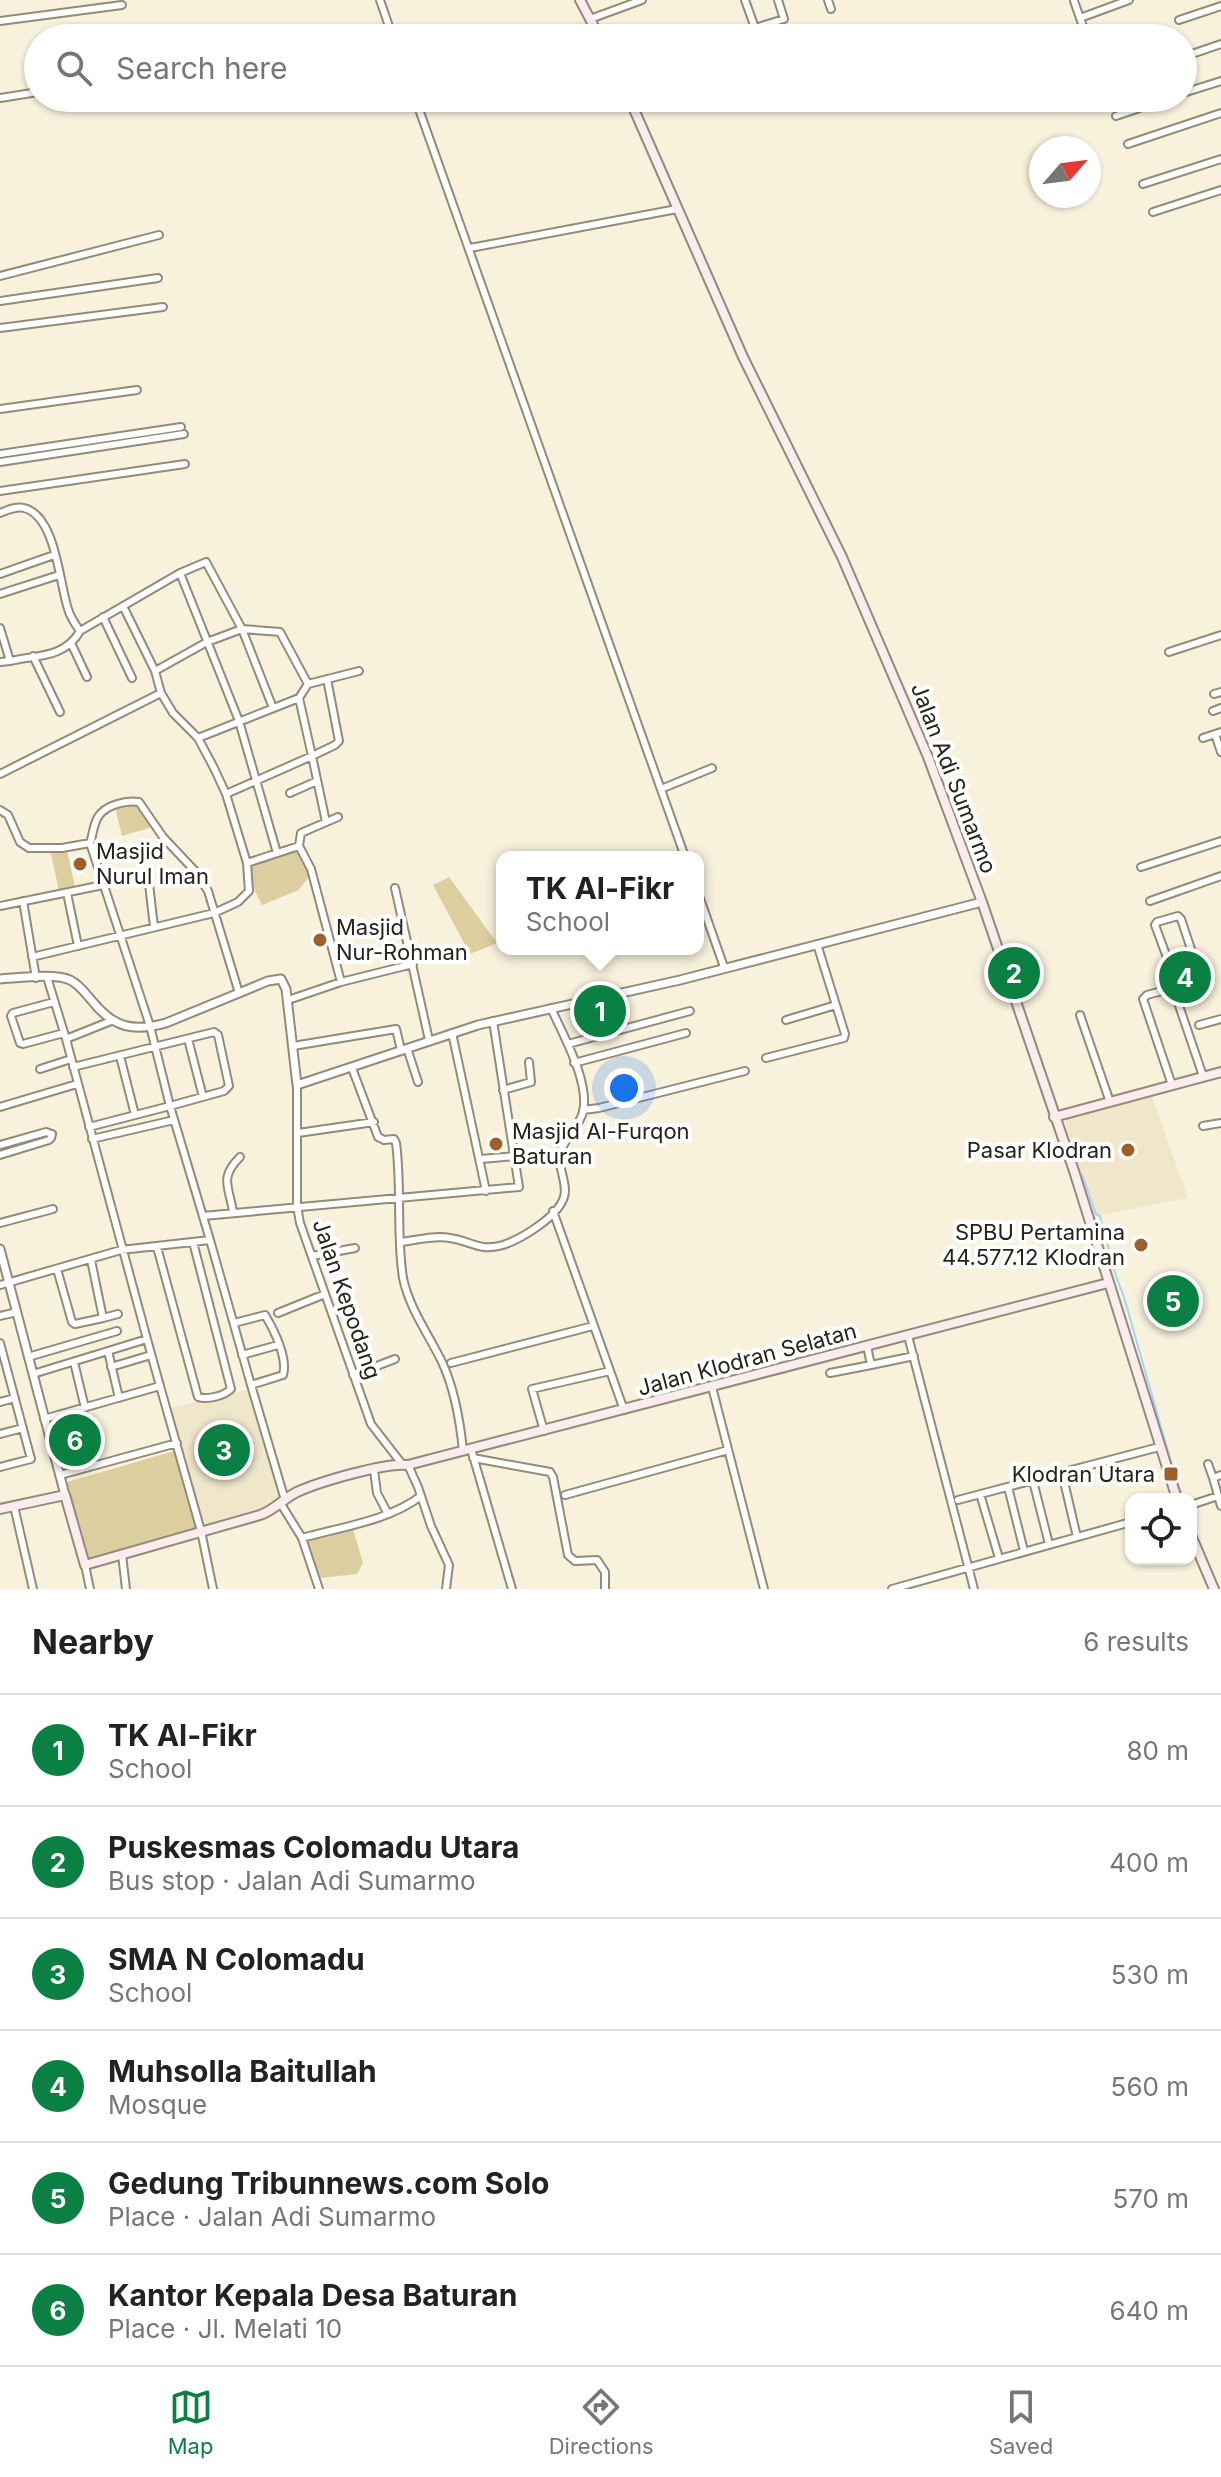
<!DOCTYPE html>
<meta charset="utf-8">
<style>
:root{--surface:#fff;--page:#f6f6f6;--text:#222;--muted:#767676;--line:#e0e0e0;--accent:#0b8043}
body{margin:0;font-family:Inter,sans-serif;background:var(--page);color:var(--text)}
.controls{position:absolute;right:24px;bottom:24px;display:grid;overflow:hidden;border-radius:16px;box-shadow:0 2px 6px #0004}
.controls button{width:72px;height:72px;display:grid;place-items:center;padding:0;border:0;border-bottom:2px solid var(--line);background:var(--surface);color:var(--text);font:40px sans-serif}
.compass{position:absolute;left:1029px;top:136px;width:72px;height:72px;border-radius:50%;background:var(--surface);box-shadow:0 2px 6px #0004;rotate:62deg}
.you{position:absolute;left:624px;top:1088px;width:28px;height:28px;margin:-20px;border:6px solid #fff;border-radius:50%;background:#1a73e8;box-shadow:0 0 0 12px #1a73e833}
.badge{display:grid;place-items:center;width:52px;height:52px;border-radius:50%;background:var(--accent);color:#fff;font-size:26px;font-weight:700}
.pin{position:absolute;translate:-50% -50%;border:4px solid #fff;box-shadow:0 2px 8px #0006}
.popup{position:absolute;left:496px;top:851px;width:208px;height:104px;box-sizing:border-box;display:grid;place-content:center;border-radius:16px;background:var(--surface);filter:drop-shadow(0 2px 6px #0005);font-size:26px;white-space:nowrap;color:var(--muted)}
.popup b{font-size:30px;color:var(--text)}
.popup::after{content:'';position:absolute;left:50%;top:100%;margin-left:-16px;border:16px solid transparent;border-top-color:var(--surface)}
.list{margin:0;padding:0;list-style:none}
h2{display:flex;justify-content:space-between;align-items:center;height:104px;margin:0;padding:0 32px;font-size:34px}
h2 small{font-size:26px;font-weight:400;color:var(--muted)}
.list li{display:grid;grid-template-columns:52px 1fr auto;gap:24px;align-items:center;box-sizing:border-box;height:112px;padding:0 32px;border-top:2px solid var(--line)}
.list b{display:block;font-size:30px;white-space:nowrap}
.list p{margin:0;font-size:26px;white-space:nowrap;color:var(--muted)}
.list em{font-size:26px;font-style:normal;color:var(--muted)}
.icon{flex:none;width:44px;height:44px;fill:none;stroke:currentColor;stroke-width:2;stroke-linecap:round;stroke-linejoin:round}
.map{position:relative;flex:none;width:1221px;height:1589px;overflow:hidden}
.search{position:absolute;background:var(--surface);box-shadow:0 2px 6px #0004;left:24px;right:24px;top:24px;height:88px;display:flex;align-items:center;gap:20px;box-sizing:border-box;padding:0 28px;border-radius:44px;color:var(--muted);font-size:30px}
.sheet{height:776px;background:var(--surface)}
nav{display:flex;justify-content:space-around;align-items:center;box-sizing:border-box;height:112px;border-top:2px solid var(--line);background:var(--surface);font-size:22px;color:var(--muted)}
nav a{display:grid;justify-items:center;gap:4px}
nav .on{color:var(--accent)}
.map>svg:first-child{display:block}
</style>
<div class="map">
<svg width="1221" height="1589" viewBox="0 0 1221 1589">
<rect width="100%" height="100%" fill="#f8f1dc"/>
<path fill="#f0e7cb" d="M1151,1094L1188,1198L1095,1216L1065,1124L1067,1119Z
M250,1389L280,1491L273,1505L202,1526L169,1408Z"/>
<path fill="#ddce9f" d="M136,803L145,813L152,827L122,836L115,807Z
M50,849L67,850L75,887L59,891Z
M297,850L307,866L309,876L299,890L262,905L254,889L249,864Z
M449,877L497,943L470,954L433,885Z
M174,1451L197,1527L89,1558L67,1482Z
M353,1529L363,1563L357,1574L320,1578L308,1544L309,1540Z"/>
<g fill="none" stroke-linecap="round" stroke-linejoin="round">
<path stroke="#a3d5fe" stroke-width="2" d="M1153,1086L1221,1067
M1082,1175L1096,1214L1100,1216L1116,1276L1124,1297L1173,1469L1183,1499
M1191,1521L1200,1546"/>
<g stroke="#918b79" stroke-width="10">
<path id="minor" d="M380,0L393,38
M745,0L755,28L784,19L778,0
M828,0L831,9
M1074,1L1080,18L1129,0
M1080,18L1087,38
M590,19L642,0
M1179,20L1221,6
M0,21L122,5
M1183,57L1221,44
M1183,93L1221,81
M0,98L38,92
M415,98L685,857
M418,106L441,98
M1116,116L1169,98
M1128,144L1221,113
M1143,184L1221,159
M1153,212L1221,190
M470,248L677,209
M0,276L159,235
M0,301L158,278
M0,328L163,307
M0,409L137,390
M0,454L181,427
M0,462L184,434
M0,491L185,464
M0,513C8,510 16,506 24,508C56,516 59,582 68,609C70,617 75,624 80,631L180,573L206,562L242,629L280,632L308,684L359,671
M180,573L239,721L277,853
M0,574L54,555
M0,594L59,575
M123,606L155,671L161,693L173,713L198,738L214,768L226,794L247,863
M103,617L132,678
M0,628L10,661L0,662
M71,643L87,677
M1169,652L1221,635
M33,656L60,712
M10,661C37,655 65,658 80,631
M155,671L207,642L242,629L273,708
M308,684L299,698L312,756L335,745L339,741L327,679
M1214,694L1221,692
M1213,711L1221,708
M1215,734L1221,752
M198,738L299,698
M1203,738L1221,732
M0,774L161,693
M661,789L712,768
M290,793L317,781
M226,794L312,756L326,822
M0,810L8,815L20,842L29,848H62L90,843
M299,846L301,833L338,817
M1141,867L1221,841
M148,875L154,927
M395,888L429,1040
M67,893L78,946
M698,893L724,967
M23,901L36,978
M1150,901L1221,876
M0,906L103,885
M32,957L214,913L238,902L249,891L247,863L299,846L311,869L341,982
M1172,971L1193,964L1195,961L1181,919L1178,916L1157,922L1155,925L1172,971L1173,988L1203,1076
M288,1000L341,982L413,964
M54,1002L13,1013L11,1016L20,1043L23,1044L64,1033
M1080,1015L1110,1102
M786,1020L836,1005L817,944
M1199,1025L1221,1019
M452,1033L486,1191
M66,1039L111,1021
M188,1039L203,1097
M568,1044L690,1011
M293,1046L396,1029L401,1050
M407,1048L418,1082
M120,1056L135,1115
M766,1058L844,1038L845,1034L836,1005
M574,1063L686,1033
M73,1067L214,1032L218,1035L229,1086L224,1091L170,1106L150,1026L90,843C93,835 93,825 98,817C105,805 126,800 139,802L163,837L195,871L208,891L239,993
M352,1068L378,1137L384,1140L394,1139L396,1143C402,1188 396,1234 403,1278C409,1308 429,1335 442,1362C455,1390 460,1420 463,1451
M40,1069L71,1059
M297,1085V1206L300,1223L371,1424L402,1464
M1172,1085L1143,999L1147,995L1173,988
M503,1090L531,1082L529,1062
M0,1107L77,1084
M583,1110L599,1108L745,1071
M1203,1126L1221,1123
M298,1133L374,1122
M92,1139L174,1120
M0,1145L46,1132L52,1134L51,1138L49,1140L0,1155
M481,1159L515,1156
M553,1211L624,1410
M233,1212C229,1186 219,1178 240,1157
M203,1216L519,1187L493,1021
M0,1223L53,1209
M210,1240L251,1385L283,1375C288,1358 274,1330 265,1315L234,1323
M401,1242C417,1240 434,1235 450,1238C471,1241 480,1252 503,1245C521,1239 558,1217 564,1197C568,1184 558,1169 560,1155C563,1138 579,1128 583,1112C590,1082 563,1035 551,1008
M157,1247L198,1397C207,1400 224,1396 231,1389L193,1242
M312,1256L355,1248
M57,1269L72,1322L75,1324L103,1318L91,1260
M0,1285L121,1250L210,1240L170,1106L89,1127
M278,1313L325,1294
M0,1316L17,1312
M103,1318L118,1314
M908,1336L974,1589
M0,1343L31,1459L0,1467
M108,1351L119,1398
M242,1355L278,1345
M28,1357L117,1331
M74,1362L85,1408
M451,1363L593,1326
M871,1365L914,1356
M111,1367L151,1355
M830,1373L871,1365L867,1346
M33,1374L147,1339L66,1039L47,977
M353,1375L395,1359
M251,1385L285,1500
M160,1386L201,1531L213,1589
M712,1387L764,1589
M0,1402L15,1398
M44,1419L160,1386L147,1339
M544,1431L532,1389L610,1371
M0,1434L23,1428
M471,1449L512,1589
M473,1458L550,1472L553,1477L568,1555L575,1561L597,1560L605,1572V1589
M1208,1464L1213,1478
M408,1465L418,1487L431,1526L449,1565L446,1589
M374,1470L377,1493L388,1514
M1062,1473L1077,1537
M60,1475L177,1443
M1221,1475L1213,1478L1221,1506
M1033,1481L1049,1544
M1008,1487L1024,1551
M980,1494L999,1558
M565,1495L728,1450
M958,1500L1159,1447
M281,1504L302,1538L319,1589
M1191,1505L1218,1496
M14,1506L33,1589
M302,1538C341,1527 388,1521 421,1496
M122,1554L126,1589
M85,1565L90,1589
M892,1589L1131,1522"/>
</g>
<g stroke="#918b79" stroke-width="11">
<path id="tertiary" d="M0,979C18,978 54,973 70,980C79,984 86,994 93,1002C114,1028 134,1032 166,1023L268,981L281,979L286,989L297,1085L478,1025L680,980L982,902
M0,1249L65,1495"/>
</g>
<g stroke="#918b79" stroke-width="12">
<path id="secondary" d="M580,0L600,38
M629,98L743,357L842,557L928,757L982,902L1074,1171L1177,1499
M1054,1117L1221,1072
M0,1509L65,1495L85,1565L260,1515C275,1510 284,1498 297,1492C319,1482 386,1462 408,1465L1108,1283
M1191,1535L1214,1589"/>
</g>
<use href="#minor" stroke="#fff" stroke-width="6"/>
<use href="#tertiary" stroke="#fff" stroke-width="7"/>
<use href="#secondary" stroke="#fdecee" stroke-width="8"/>
</g>
<g fill="#9f5f28" stroke="#fff" stroke-width="3">
<circle cx="80" cy="864" r="8"/>
<circle cx="320" cy="940" r="8"/>
<circle cx="496" cy="1144" r="8"/>
<circle cx="1128" cy="1150" r="8"/>
<circle cx="1141" cy="1245" r="8"/>
<rect x="1163" y="1466" width="16" height="16" rx="4"/>
</g>
<g text-anchor="middle" dominant-baseline="central" stroke-width="8" stroke-linejoin="round" paint-order="stroke">
<g font-size="22" fill="#26231c" stroke="#fff">
<text transform="translate(954 778) rotate(69)">Jalan Adi Sumarmo</text>
<text transform="translate(347 1299) rotate(71)">Jalan Kepodang</text>
<text transform="translate(747 1359) rotate(-15)">Jalan Klodran Selatan</text>
</g>
<g font-size="22" fill="#26231c" stroke="#fff" text-anchor="start">
<text x="96" y="851">Masjid<tspan x="96" dy="25">Nurul Iman</tspan></text>
<text x="336" y="927">Masjid<tspan x="336" dy="25">Nur-Rohman</tspan></text>
<text x="512" y="1131">Masjid Al-Furqon<tspan x="512" dy="25">Baturan</tspan></text>
<text x="1112" y="1150" text-anchor="end">Pasar Klodran</text>
<text x="1125" y="1232" text-anchor="end">SPBU Pertamina<tspan x="1125" dy="25">44.577.12 Klodran</tspan></text>
<text x="1155" y="1474" text-anchor="end">Klodran Utara</text>
</g>
</g>
</svg>
<div class="controls">
<button><svg class="icon" aria-label="locate" viewBox="0 0 24 24"><circle cx="12" cy="12" r="6"/><path d="M12 2v4M12 18v4M2 12h4M18 12h4"/></svg></button>
</div>
<svg class="compass" viewBox="-18 -18 36 36"><path d="M0-13l5 13h-10z" fill="#e53935"/><path d="M0 13l5-13h-10z" fill="#767676"/></svg>
<div class="you"></div>
<div class="pin badge" style="left:600px;top:1011px">1</div>
<div class="popup"><b>TK Al-Fikr</b>School</div>
<div class="pin badge" style="left:1014px;top:973px">2</div>
<div class="pin badge" style="left:224px;top:1450px">3</div>
<div class="pin badge" style="left:1185px;top:977px">4</div>
<div class="pin badge" style="left:1173px;top:1301px">5</div>
<div class="pin badge" style="left:75px;top:1440px">6</div>
<div class="search"><svg class="icon" aria-label="search" viewBox="0 0 24 24"><circle cx="10" cy="10" r="6"/><path d="M15 15l6 6"/></svg>Search here</div>
</div>
<section class="sheet">
<h2>Nearby<small>6 results</small></h2>
<ul class="list">
<li><span class="badge">1</span><div><b>TK Al-Fikr</b><p>School</p></div><em>80 m</em></li>
<li><span class="badge">2</span><div><b>Puskesmas Colomadu Utara</b><p>Bus stop · Jalan Adi Sumarmo</p></div><em>400 m</em></li>
<li><span class="badge">3</span><div><b>SMA N Colomadu</b><p>School</p></div><em>530 m</em></li>
<li><span class="badge">4</span><div><b>Muhsolla Baitullah</b><p>Mosque</p></div><em>560 m</em></li>
<li><span class="badge">5</span><div><b>Gedung Tribunnews.com Solo</b><p>Place · Jalan Adi Sumarmo</p></div><em>570 m</em></li>
<li><span class="badge">6</span><div><b>Kantor Kepala Desa Baturan</b><p>Place · Jl. Melati 10</p></div><em>640 m</em></li>
</ul>
</section>
<nav>
<a class="on"><svg class="icon" aria-label="map" viewBox="0 0 24 24"><path d="M3 6l6-2 6 2 6-2v14l-6 2-6-2-6 2zM9 4v14M15 6v14"/></svg>Map</a>
<a><svg class="icon" aria-label="directions" viewBox="0 0 24 24"><path d="M12 3l9 9-9 9-9-9zM9 14v-3h6M13 9l2 2-2 2"/></svg>Directions</a>
<a><svg class="icon" aria-label="saved" viewBox="0 0 24 24"><path d="M7 4h10v16l-5-4-5 4z"/></svg>Saved</a>
</nav>
